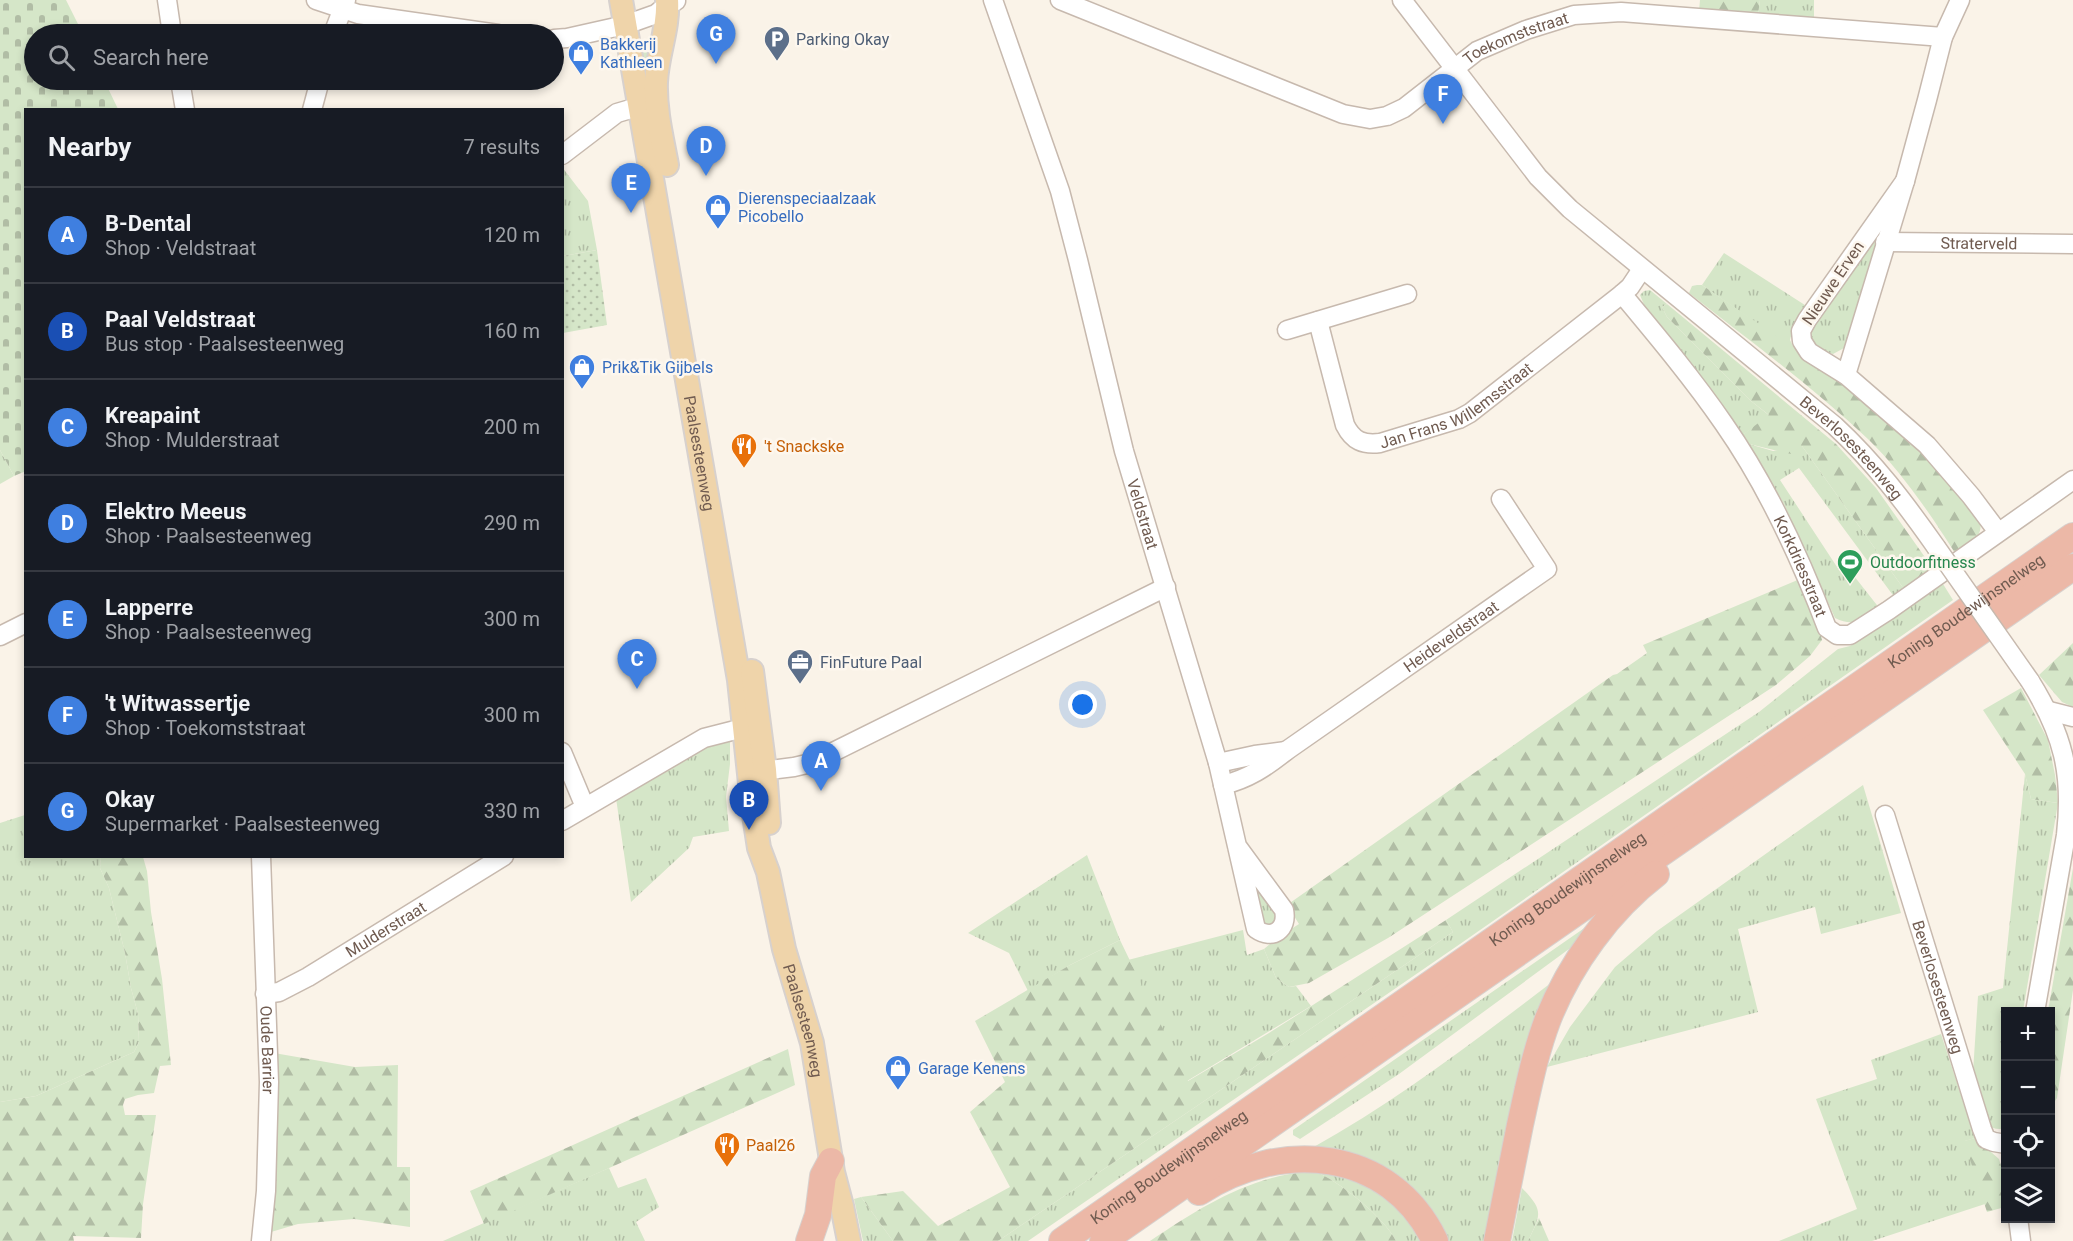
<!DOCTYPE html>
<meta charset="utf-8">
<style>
:root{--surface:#171b24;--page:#242831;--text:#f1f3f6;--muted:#9ea1a6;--line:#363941;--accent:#b45309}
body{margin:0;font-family:Roboto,sans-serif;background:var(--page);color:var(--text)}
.controls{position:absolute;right:18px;bottom:18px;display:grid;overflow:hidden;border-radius:0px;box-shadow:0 3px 9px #0003}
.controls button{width:54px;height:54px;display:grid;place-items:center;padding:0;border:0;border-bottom:2px solid var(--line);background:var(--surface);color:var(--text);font:30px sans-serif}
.you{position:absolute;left:1083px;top:705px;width:21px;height:21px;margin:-15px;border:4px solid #fff;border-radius:50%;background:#1a73e8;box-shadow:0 0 0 9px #1a73e833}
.badge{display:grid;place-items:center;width:39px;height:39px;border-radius:50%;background:var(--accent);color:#fff;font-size:20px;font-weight:700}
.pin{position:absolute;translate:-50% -50px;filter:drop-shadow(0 2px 3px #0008)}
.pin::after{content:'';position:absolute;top:32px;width:21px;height:18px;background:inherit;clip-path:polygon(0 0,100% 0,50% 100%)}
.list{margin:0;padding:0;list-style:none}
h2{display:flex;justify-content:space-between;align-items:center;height:78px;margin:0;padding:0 24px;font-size:26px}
h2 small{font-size:20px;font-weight:400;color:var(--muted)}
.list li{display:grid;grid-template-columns:39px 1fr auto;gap:18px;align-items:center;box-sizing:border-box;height:96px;padding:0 24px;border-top:2px solid var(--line)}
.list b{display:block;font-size:22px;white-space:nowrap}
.list p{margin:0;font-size:20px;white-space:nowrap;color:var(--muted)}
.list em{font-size:20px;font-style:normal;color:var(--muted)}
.icon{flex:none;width:33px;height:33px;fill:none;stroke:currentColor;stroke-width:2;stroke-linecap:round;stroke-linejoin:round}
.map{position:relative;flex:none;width:2073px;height:1241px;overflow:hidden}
.search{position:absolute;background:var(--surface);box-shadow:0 3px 9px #0003;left:24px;top:24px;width:540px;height:66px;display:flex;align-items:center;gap:15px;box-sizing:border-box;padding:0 21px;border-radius:33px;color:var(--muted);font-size:22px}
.panel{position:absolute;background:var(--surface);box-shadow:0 3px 9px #0003;left:24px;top:108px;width:540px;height:750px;border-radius:0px}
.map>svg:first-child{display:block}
</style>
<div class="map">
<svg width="2073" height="1241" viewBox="0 0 2073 1241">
<defs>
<pattern id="grass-tufts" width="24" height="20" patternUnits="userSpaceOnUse" patternTransform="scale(1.5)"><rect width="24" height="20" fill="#d5e6c8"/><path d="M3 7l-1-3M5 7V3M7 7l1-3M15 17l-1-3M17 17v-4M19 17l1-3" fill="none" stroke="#b1bda5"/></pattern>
<pattern id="forest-firs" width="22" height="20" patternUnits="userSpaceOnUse" patternTransform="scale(1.5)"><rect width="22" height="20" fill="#d5e6c8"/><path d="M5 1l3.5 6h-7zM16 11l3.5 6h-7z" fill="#b1bda5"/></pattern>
<pattern id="cemetery-stones" width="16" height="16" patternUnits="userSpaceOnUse" patternTransform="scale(1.5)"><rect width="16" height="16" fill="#d5e6c8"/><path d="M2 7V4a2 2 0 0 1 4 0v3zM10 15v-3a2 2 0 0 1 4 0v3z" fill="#b1bda5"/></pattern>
<pattern id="park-dots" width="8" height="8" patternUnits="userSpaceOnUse" patternTransform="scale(1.5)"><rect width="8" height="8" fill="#d5e6c8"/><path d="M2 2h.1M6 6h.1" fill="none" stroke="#b1bda5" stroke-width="1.8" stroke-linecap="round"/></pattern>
</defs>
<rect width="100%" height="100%" fill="#faf3e8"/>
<path fill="url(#grass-tufts)" d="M1760,0H1814V20L1758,15Z
M650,38L654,39L649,86L636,42Z
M562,167L588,201L597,250L563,256Z
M1880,229V233L1846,347L1833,354L1817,349L1808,336L1809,330Z
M1724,253L1808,307L1793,328L1790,340L1795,350L1702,285Z
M1650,290L1667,304L1662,307L1667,317L1751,401L1770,416L1741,436L1645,307L1640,295L1644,291Z
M1749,444L1773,451L1802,446L1906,592L1895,598L1799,468L1780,480L1839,570L1847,567L1880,609C1862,619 1855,628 1835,618L1784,504Z
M0,450L14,476L0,484Z
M1943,584L1953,600L1460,944L1028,1241H998L1453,932L1446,920L1759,712L1838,649L1850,646Z
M725,740L730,742V764L726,797L729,831L693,837L689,848L631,902L616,798L701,747Z
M2025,774L2031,799L2058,803L2023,1011L2006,1012V1128C1998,1130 1993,1129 1987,1124L1973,1072L1978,996L2003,988Z
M1863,785L1901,913L1821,934L1815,907L1738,929L1758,1012L1547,1067L1570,1027L1615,967L1657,931Z
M25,815L26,856L101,857L100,868L109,888L125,953L131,988L138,1014L139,1042L134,1052L36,1096L0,1102V823Z
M1087,855L1120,940L1070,965L1028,991L1009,953L968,933Z
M1250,877L1278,910L1275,926L1262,925Z
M1583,929L1586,930L1584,938L1399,1074L1300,1139L1293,1135V1130Z
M1243,930L1247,955L1264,949L1276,978L1289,987L1296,986L1311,1006L1187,1081L1128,960Z
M1560,976L1489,1241H1442L1432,1224L1312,1148C1400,1099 1480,1037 1560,976Z
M1941,1034L1975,1138L1965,1141L1985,1204L1872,1241H1779L1857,1209L1816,1099L1877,1079L1871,1060Z
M609,1168L618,1188L646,1178L659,1207L636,1222L645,1241H443Z
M1314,1171L1359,1180L1406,1213L1423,1241H1396C1385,1218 1338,1180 1314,1171Z
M1522,1188C1544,1211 1541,1214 1528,1241H1512Z
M861,1197L893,1241H863L854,1199Z"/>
<path fill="url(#forest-firs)" d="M1700,0H1760L1758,15L1699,11Z
M1697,285H1702L1847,384L1924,450L1980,521C1984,539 1967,544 1955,553C1932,516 1900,470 1869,440C1813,387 1750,341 1689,293L1692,286Z
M1667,304L1836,444L1876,488L1934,570L1906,592L1802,446L1791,454L1749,444L1741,436L1769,415L1751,401L1667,317L1662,307Z
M1800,579L1817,621L1822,640L1810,656L1776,685L1388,938L1309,983L1289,987L1276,978L1264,949L1277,938L1299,924L1287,905L1613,675L1617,674L1647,653L1643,645Z
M2073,643V707L2062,702L2039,675Z
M2021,688L2048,740L2055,775L2058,803L2031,799L2025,774L1983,710Z
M101,857H143L147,871L151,912L162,979L171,1065L160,1066L154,1093L138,1095L125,1099L123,1105L125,1115H156L143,1204L141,1238L73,1236L74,1241H0V1102L36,1096L134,1052L139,1042L138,1014L131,988L125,953L109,888L100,868Z
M2073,868V990L2057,1098L2051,1107L2050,1012L2048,1011Z
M1446,920L1453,932L998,1241H893L861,1197L903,1191L938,1226L1010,1187L970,1112L1005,1082L975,1021L1070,965L1120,940L1188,1081L1269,1033Z
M788,1049L795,1085L484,1224L470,1191Z
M274,1053L355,1067L398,1065L397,1167H410V1227L354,1219L298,1224L271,1232L276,1114Z
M1975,1138L1999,1159L2004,1175L2005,1207L1987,1212L1964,1141Z
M1314,1171C1338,1180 1385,1218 1396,1241H1150C1202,1206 1251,1175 1314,1171Z
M1539,1218L1549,1241H1528Z"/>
<path fill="url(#cemetery-stones)" d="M0,0H66L83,34H34V80H104L118,109L26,110V471L14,476L0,450Z"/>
<path fill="url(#park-dots)" d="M597,250L607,325L563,333V256Z"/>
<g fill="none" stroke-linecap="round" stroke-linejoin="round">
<g stroke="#c7b9ae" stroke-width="21">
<g id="minor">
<path d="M167,0L172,34"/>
<path d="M316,0L358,14L498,34"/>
<path id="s1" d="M993,0L1060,191L1078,260L1124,451L1218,763C1231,818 1243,874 1256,929C1273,941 1288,929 1284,910L1237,846"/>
<path id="s2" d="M1060,0L1343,114L1370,119L1387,116L1404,108L1477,51L1526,30L1574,15L1621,12L1943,37"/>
<path id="s3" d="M1402,0L1538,177L1570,209L1835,426C1874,462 1905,503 1936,547"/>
<path d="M333,34L346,0"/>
<path d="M554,39L567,38L625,25L656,14L667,5L676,1"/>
<path d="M180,80L185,110"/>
<path d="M312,110L320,80"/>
<path d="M562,155L617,113L651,103"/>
<path d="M1905,181L1807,320L1801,331L1802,341L1809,352L1846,375L1927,445L1971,496L1998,532"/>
<path id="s4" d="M1885,242L2073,244"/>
<path id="s5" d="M1622,294C1657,336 1693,379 1724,424C1768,487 1800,557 1827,628L1837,635H1850L1889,610L2073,480"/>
<path id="s6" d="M1318,321L1345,425C1353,441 1363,445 1380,443L1459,419L1470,413L1622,294L1630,287L1642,269"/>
<path d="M1287,330L1407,294"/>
<path d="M1846,375L1905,181L1927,100L1943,37L1960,0"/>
<path d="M0,636L26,623"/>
<path d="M2030,681C2063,734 2073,773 2066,835L2035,1012"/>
<path d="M2049,711L2073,717"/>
<path d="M562,752L585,807"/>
<path d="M1218,763L1255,755L1286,751"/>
<path d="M754,772L794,767L811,763L1166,587"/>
<path id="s7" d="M1223,785C1248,779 1266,767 1286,751L1547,569L1501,499"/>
<path id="s8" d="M1885,815L1982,1129L1986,1139L1994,1142L2006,1144"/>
<path d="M562,821L704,738L755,725"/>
<path id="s9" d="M261,856L269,1082L266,1191L261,1241"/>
<path id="s10" d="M265,994L279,992L308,977L504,856"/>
<path d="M2018,1218L2021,1241"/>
</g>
</g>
<g stroke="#d7d1ce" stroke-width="26">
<g id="major">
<path id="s11" d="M621,0L739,680L752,802L759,848L768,872L784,949L812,1043L833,1172L842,1206L849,1241"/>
<path d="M667,165C662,138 655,110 656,82C657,55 669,28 667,0"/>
<path d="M752,671L765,770L769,823"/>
</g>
</g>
<g stroke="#d7d1ce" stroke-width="28">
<g id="highway">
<path d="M1199,1192C1280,1139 1390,1147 1435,1241"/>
<path d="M809,1241L818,1215L823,1176L831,1161"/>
<path id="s12" d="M1062,1241L2073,536"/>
<path d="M1103,1241L2073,567"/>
<path d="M1497,1241C1505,1202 1512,1164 1520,1125C1528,1089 1535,1053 1548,1019C1570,964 1609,910 1656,874"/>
</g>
</g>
<use href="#minor" stroke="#fff" stroke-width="18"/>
<use href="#major" stroke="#efd4aa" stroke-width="22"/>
<use href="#highway" stroke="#ecb8a7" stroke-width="26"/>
<g stroke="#c7b9ae" stroke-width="21" stroke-linecap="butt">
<path id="minor-bridge" d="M1936,547L2030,681"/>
</g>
<use href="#minor-bridge" stroke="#fff" stroke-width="18"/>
</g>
<defs>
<g id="parking-pin" transform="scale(1.35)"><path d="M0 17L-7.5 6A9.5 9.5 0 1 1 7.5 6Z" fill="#5c6f8a" stroke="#fdf7ee"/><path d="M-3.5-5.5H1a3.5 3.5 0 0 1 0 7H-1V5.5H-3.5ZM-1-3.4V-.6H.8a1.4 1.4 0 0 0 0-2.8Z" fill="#fff"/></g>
<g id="shop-pin" transform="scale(1.35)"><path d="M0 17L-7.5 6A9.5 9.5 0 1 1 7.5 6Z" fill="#3f7fe0" stroke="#fdf7ee"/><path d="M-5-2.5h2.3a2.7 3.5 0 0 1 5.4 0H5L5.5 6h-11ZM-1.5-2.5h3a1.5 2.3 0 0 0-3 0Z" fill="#fff"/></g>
<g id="restaurant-pin" transform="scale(1.35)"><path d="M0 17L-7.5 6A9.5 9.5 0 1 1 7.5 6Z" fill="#e8710a" stroke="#fdf7ee"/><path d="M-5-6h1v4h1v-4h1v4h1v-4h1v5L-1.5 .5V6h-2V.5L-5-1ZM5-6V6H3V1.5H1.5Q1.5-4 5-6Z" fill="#fff"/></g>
<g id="stadium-pin" transform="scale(1.35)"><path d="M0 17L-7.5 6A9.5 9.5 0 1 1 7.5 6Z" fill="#2e9e5b" stroke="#fdf7ee"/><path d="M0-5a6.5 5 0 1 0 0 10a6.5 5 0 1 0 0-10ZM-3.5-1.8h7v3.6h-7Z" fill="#fff"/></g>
<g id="office-pin" transform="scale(1.35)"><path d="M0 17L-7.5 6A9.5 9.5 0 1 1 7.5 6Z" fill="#5c6f8a" stroke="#fdf7ee"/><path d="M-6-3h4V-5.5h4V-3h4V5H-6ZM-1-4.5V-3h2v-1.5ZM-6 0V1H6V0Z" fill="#fff"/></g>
</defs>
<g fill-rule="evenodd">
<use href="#parking-pin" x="777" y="39"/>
<use href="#shop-pin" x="581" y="53"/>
<use href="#shop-pin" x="718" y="207"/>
<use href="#shop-pin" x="582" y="367"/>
<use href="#restaurant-pin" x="744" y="446"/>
<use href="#stadium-pin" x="1850" y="562"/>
<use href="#office-pin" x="800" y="662"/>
<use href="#shop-pin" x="898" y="1068"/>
<use href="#restaurant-pin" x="727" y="1145"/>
</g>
<g text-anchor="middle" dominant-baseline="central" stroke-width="5" stroke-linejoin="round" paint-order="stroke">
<g font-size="16" fill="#4e5e75" stroke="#fdf7ee" text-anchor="start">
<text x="796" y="39">Parking Okay</text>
<text x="820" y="662">FinFuture Paal</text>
</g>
<g font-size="16" fill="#705b50" stroke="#fdf7ee">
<text stroke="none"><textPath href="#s2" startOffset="502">Toekomststraat</textPath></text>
<text stroke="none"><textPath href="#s4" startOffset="94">Straterveld</textPath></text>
<text transform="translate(1833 283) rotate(-56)">Nieuwe Erven</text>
<text stroke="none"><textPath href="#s6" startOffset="236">Jan Frans Willemsstraat</textPath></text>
<text stroke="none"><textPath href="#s3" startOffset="638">Beverlosesteenweg</textPath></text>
<text stroke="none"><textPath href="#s11" startOffset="460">Paalsesteenweg</textPath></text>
<text stroke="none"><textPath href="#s1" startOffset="536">Veldstraat</textPath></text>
<text stroke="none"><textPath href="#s5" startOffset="327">Korkdriesstraat</textPath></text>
<text stroke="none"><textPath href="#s12" startOffset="1102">Koning Boudewijnsnelweg</textPath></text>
<text stroke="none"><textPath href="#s7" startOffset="273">Heideveldstraat</textPath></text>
<text stroke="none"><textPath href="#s12" startOffset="616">Koning Boudewijnsnelweg</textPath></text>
<text stroke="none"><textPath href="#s10" startOffset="138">Mulderstraat</textPath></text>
<text stroke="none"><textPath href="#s8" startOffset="180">Beverlosesteenweg</textPath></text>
<text stroke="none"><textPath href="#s11" startOffset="1038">Paalsesteenweg</textPath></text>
<text stroke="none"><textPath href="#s9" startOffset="194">Oude Barrier</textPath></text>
<text stroke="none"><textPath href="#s12" startOffset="130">Koning Boudewijnsnelweg</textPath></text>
</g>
<g font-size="16" fill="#366cbe" stroke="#fdf7ee" text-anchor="start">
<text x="600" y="44">Bakkerij<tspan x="600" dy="18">Kathleen</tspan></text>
<text x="738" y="198">Dierenspeciaalzaak<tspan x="738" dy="18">Picobello</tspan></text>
<text x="602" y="367">Prik&amp;Tik Gijbels</text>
<text x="918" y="1068">Garage Kenens</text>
</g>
<g font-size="16" fill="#c56008" stroke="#fdf7ee" text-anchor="start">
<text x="764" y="446">'t Snackske</text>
<text x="746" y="1145">Paal26</text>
</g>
<g font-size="16" fill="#27864d" stroke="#fdf7ee" text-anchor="start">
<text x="1870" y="562">Outdoorfitness</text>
</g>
</g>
</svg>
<div class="controls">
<button>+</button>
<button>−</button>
<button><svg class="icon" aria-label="locate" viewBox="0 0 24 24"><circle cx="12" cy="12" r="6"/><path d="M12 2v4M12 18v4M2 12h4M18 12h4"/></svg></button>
<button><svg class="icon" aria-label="layers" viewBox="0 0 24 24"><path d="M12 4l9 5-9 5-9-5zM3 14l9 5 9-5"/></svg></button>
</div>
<div class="you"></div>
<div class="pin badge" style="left:821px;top:791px;background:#3f7fe0">A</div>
<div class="pin badge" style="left:749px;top:830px;background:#1a4fb4">B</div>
<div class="pin badge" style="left:637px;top:689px;background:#3f7fe0">C</div>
<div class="pin badge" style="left:706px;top:176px;background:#3f7fe0">D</div>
<div class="pin badge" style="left:631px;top:213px;background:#3f7fe0">E</div>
<div class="pin badge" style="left:1443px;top:124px;background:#3f7fe0">F</div>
<div class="pin badge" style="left:716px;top:64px;background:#3f7fe0">G</div>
<div class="search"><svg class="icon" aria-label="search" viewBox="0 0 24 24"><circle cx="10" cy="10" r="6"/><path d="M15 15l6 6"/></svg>Search here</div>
<section class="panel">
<h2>Nearby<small>7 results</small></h2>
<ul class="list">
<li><span class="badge" style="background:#3f7fe0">A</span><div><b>B-Dental</b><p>Shop · Veldstraat</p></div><em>120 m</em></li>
<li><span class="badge" style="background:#1a4fb4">B</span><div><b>Paal Veldstraat</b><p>Bus stop · Paalsesteenweg</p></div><em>160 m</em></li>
<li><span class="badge" style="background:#3f7fe0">C</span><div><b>Kreapaint</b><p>Shop · Mulderstraat</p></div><em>200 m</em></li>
<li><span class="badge" style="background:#3f7fe0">D</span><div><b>Elektro Meeus</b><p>Shop · Paalsesteenweg</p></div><em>290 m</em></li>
<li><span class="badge" style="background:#3f7fe0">E</span><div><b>Lapperre</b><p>Shop · Paalsesteenweg</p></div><em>300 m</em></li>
<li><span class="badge" style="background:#3f7fe0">F</span><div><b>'t Witwassertje</b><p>Shop · Toekomststraat</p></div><em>300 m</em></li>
<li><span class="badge" style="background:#3f7fe0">G</span><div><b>Okay</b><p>Supermarket · Paalsesteenweg</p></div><em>330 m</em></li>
</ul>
</section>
</div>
